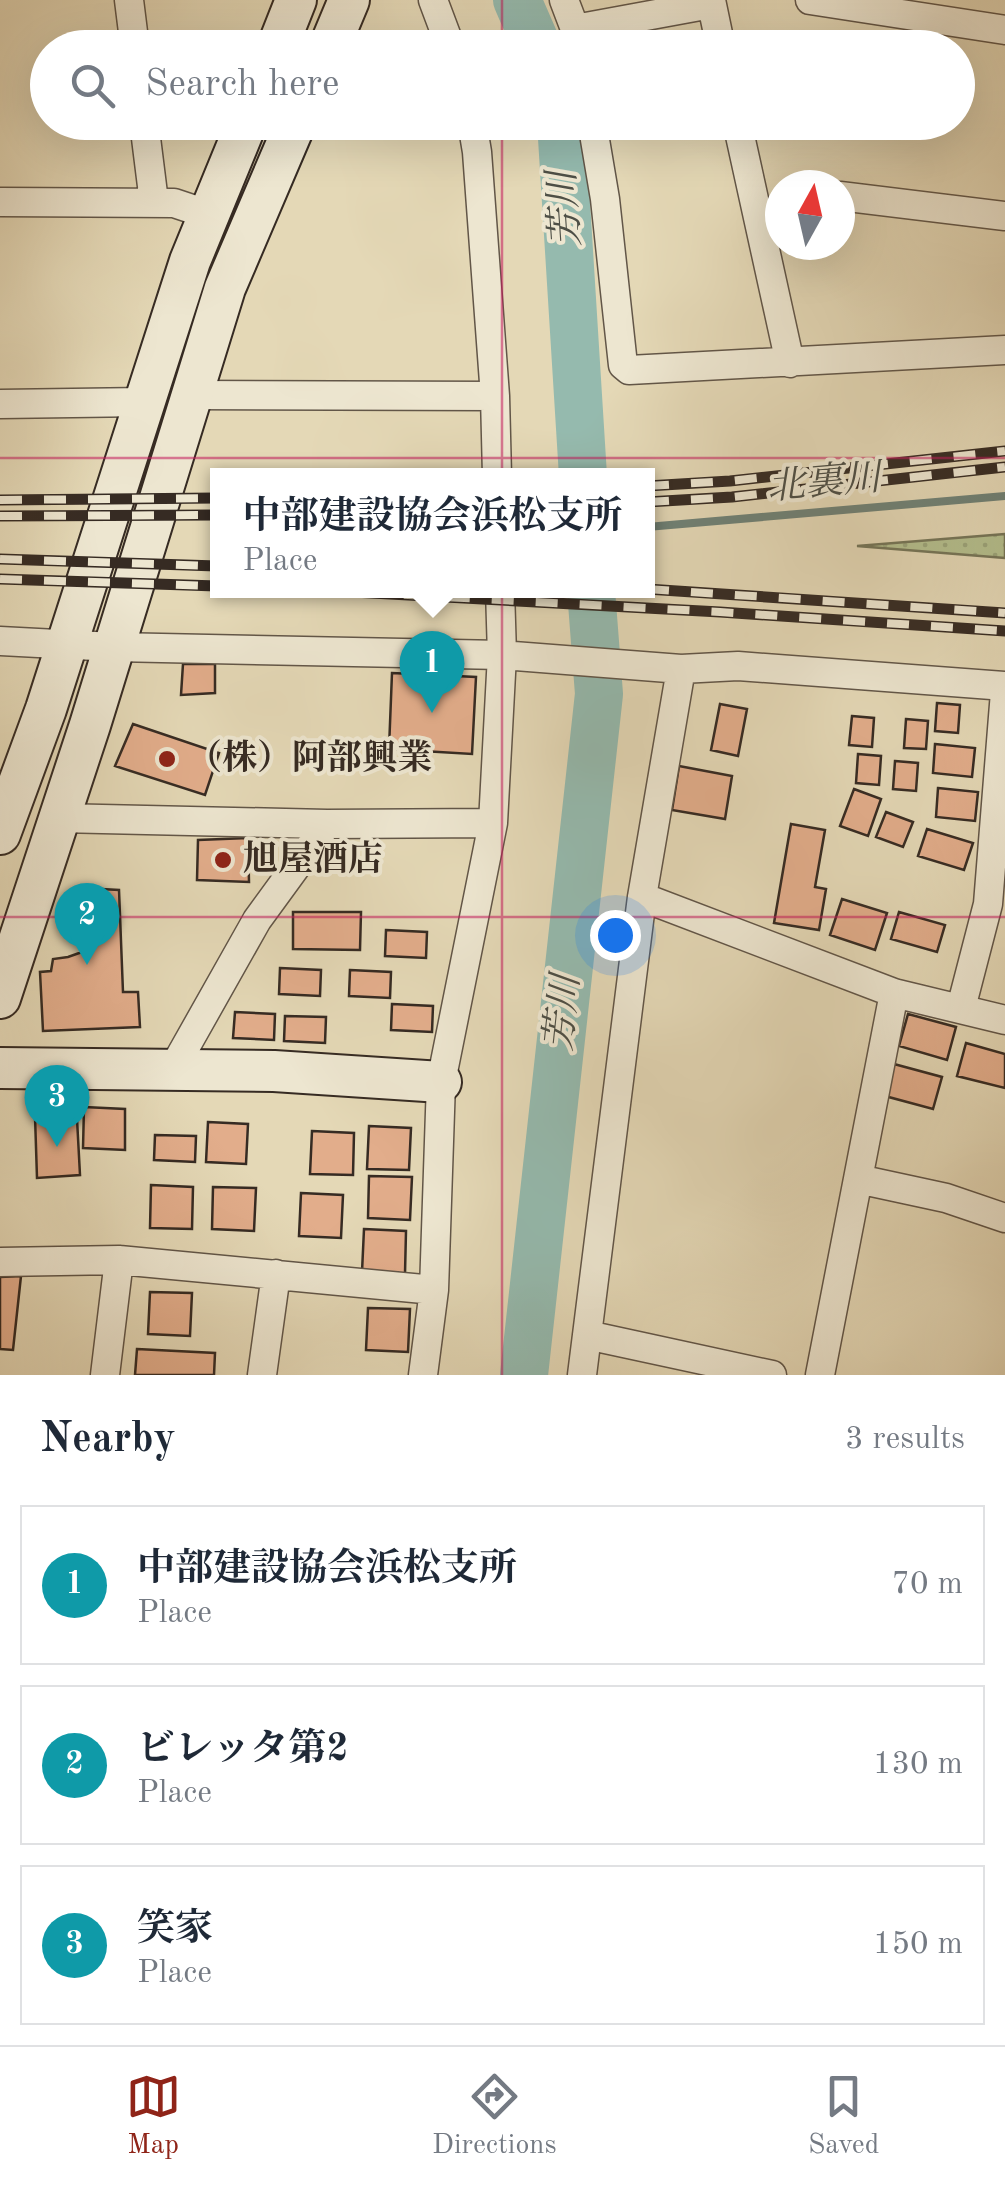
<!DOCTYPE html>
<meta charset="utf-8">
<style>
:root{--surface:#fff;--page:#f6f6f7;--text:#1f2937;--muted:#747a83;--line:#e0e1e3;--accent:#8f2418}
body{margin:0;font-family:"Old Standard TT","Noto Serif JP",serif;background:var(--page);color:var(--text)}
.compass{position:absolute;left:765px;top:170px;width:90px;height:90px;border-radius:50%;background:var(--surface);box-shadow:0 10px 40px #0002;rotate:8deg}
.you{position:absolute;left:615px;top:935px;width:35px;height:35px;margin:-25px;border:8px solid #fff;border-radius:50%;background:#1a73e8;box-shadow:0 0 0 15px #1a73e833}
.badge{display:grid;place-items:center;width:65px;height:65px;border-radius:50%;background:var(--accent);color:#fff;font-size:32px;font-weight:700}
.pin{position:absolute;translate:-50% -82px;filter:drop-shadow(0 2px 5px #0008)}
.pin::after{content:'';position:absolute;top:52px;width:35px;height:30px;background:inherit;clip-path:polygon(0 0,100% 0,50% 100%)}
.popup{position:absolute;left:210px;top:468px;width:445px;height:130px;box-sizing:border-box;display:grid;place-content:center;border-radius:0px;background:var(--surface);filter:drop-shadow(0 2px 8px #0005);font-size:32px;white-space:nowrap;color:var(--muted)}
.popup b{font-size:38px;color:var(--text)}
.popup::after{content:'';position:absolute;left:50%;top:100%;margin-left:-20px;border:20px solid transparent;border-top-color:var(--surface)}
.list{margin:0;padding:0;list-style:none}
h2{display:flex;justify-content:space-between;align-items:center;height:130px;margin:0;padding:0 40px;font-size:42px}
h2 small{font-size:32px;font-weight:400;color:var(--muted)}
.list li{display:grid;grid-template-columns:65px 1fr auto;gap:30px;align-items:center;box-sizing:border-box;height:160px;margin:0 20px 20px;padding:0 20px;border:2px solid var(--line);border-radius:0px}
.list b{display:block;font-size:38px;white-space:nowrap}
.list p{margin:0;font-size:32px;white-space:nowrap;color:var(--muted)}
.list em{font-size:32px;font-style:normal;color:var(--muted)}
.icon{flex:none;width:55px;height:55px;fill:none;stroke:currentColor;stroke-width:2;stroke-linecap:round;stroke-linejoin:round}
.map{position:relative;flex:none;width:1005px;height:1375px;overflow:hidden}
.search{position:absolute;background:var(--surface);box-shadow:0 10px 40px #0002;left:30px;right:30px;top:30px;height:110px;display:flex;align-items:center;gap:25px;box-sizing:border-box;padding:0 35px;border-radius:55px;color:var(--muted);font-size:38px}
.sheet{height:670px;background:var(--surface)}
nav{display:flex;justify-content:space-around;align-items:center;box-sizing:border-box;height:140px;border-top:2px solid var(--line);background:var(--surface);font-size:28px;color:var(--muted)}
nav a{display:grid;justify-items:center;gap:5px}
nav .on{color:var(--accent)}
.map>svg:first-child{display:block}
</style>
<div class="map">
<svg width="1005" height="1375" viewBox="0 0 1005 1375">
<defs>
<pattern id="grass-dots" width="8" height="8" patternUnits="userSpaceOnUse" patternTransform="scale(2.5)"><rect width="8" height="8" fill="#b4bf8e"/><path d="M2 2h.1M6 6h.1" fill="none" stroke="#9ba47a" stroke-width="1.8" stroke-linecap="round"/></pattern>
</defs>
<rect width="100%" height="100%" fill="#e4d8b6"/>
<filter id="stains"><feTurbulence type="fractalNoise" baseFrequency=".002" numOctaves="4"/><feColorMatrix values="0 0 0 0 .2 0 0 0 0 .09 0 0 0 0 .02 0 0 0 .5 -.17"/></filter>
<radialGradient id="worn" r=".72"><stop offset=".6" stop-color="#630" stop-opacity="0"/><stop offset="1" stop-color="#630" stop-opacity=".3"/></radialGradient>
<path fill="url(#grass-dots)" stroke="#757558" stroke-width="2.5" d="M1005,534V558L857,546Z"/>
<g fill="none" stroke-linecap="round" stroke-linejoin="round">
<path stroke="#6f8176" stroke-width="8" d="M647,527L1005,496"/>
<path stroke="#95baae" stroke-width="48" d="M517,0L538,48
M561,122L583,476
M524,1375L599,694L591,590"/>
</g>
<path fill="#e2ad8b" stroke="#362b23" stroke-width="2.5" d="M183,664H215V693L181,695Z
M392,673L476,677L472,754L389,749Z
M937,703L960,705L958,733L935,731Z
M720,704L747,709L738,756L711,750Z
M852,716L874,718L872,747L849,745Z
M906,719L928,721L926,749L904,748Z
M133,724L219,753L205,795L115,766Z
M935,744L975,748L972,777L933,773Z
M858,754L881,756L879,785L856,783Z
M895,761L918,763L916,791L893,789Z
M679,766L732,776L725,819L672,810Z
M938,788L978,792L975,821L936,817Z
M854,789L881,799L868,836L840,826Z
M886,812L913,822L903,847L876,837Z
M791,824L825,830L815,887L826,889L819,930L774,923Z
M927,829L973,843L964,870L918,856Z
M248,838L249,882L197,880L198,840Z
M82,888L119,890L123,992H138L140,1027L43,1031L40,972L51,971L53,959L68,957L82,952Z
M842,899L887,913L875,950L830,935Z
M293,912H361L360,950L293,949Z
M899,912L945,925L937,952L891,939Z
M386,930L427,932L426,958L385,956Z
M280,968L321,970L320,996L279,994Z
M350,970L391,972L390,998L349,996Z
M392,1004L433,1006L432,1032L391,1030Z
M235,1012L275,1014L274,1040L233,1038Z
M908,1014L956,1027L947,1060L899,1046Z
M285,1016L326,1017L325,1043L284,1041Z
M966,1043L1005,1054V1088L957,1076Z
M894,1064L942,1077L933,1109L885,1096Z
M84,1107L125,1109V1150L83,1148Z
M35,1116L77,1119L80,1175L37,1178Z
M208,1122L248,1124L246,1164L206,1162Z
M369,1126L411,1128L409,1170L367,1169Z
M312,1131L354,1133L353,1175L310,1174Z
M155,1135L196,1136L195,1162L154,1160Z
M369,1176L412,1177L410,1220L368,1218Z
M151,1185L193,1187L192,1229L150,1228Z
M213,1187L256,1188L254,1231L212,1229Z
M301,1193L343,1195L341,1238L299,1236Z
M364,1229L406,1231L405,1274L362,1272Z
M21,1276L13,1350L0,1349V1277Z
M150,1292L192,1293L190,1336L148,1334Z
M368,1308L410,1309L408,1352L366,1350Z
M137,1349L215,1353L214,1375H135Z"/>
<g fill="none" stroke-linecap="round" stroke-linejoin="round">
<g stroke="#625648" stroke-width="31">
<path id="street" d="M129,0L135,48
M433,0L451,48
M564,0L575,29L578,46
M711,0L721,48
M810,0L1005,30
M575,29L711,4
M144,122L154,202
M472,122L477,152L495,396L497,476
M592,122L605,199L623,365L629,370L1005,350
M737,122L790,363
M840,196L1005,216
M0,202L174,203L210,215
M192,395L495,396
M0,404L145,402
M0,641L114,647L502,655L681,669L738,666L1005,686
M58,818L327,824L493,823
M642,897L894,993L1005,1020
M961,1008L988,904L1005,692
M173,1069L257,920L327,824
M858,1179L946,1198L1005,1218
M0,1262L119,1260L434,1290
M587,1335L772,1375
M105,1375L119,1260
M262,1375L276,1274
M423,1375L434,1290L441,1082L493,823L502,655L500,590
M582,1375L642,897L681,669
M820,1375L894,993"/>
</g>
<g stroke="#362b23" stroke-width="44">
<path id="secondary" d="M277,48L296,0
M329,48L349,0
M0,834L46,709L190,261L247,122
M0,998L90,725L225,288L296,122
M0,1068L274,1071L441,1082"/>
</g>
<use href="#street" stroke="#ede6d0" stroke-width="28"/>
<use href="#secondary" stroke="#ede6d0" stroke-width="40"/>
<g stroke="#362b23" stroke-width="11">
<path id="rail" d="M647,486L730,481L1005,451
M0,500L217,498
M647,502L732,497L1005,467
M0,516L217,515
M0,559L217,566
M0,579L217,586
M647,589L1005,613
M316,590L720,612L1005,631"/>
</g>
<use href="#rail" stroke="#ede6d0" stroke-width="8" stroke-dasharray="22" stroke-linecap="butt"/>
</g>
<path fill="none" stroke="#c2185b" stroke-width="2.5" stroke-opacity="0.55" d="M502,0V48M502,122V1375M0,458H1005M0,917H1005"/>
<g fill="#8f2418" stroke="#ede6d0" stroke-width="4">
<circle cx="167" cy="759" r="10"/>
<circle cx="223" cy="860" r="10"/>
</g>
<g text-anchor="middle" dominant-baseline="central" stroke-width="8" stroke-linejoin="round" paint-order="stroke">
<g font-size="35" font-weight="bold" fill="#362b23" stroke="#ede6d0" text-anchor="start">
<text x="187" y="759">（株）阿部興業</text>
<text x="243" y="860">旭屋酒店</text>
</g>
<g font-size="38" font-style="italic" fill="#4e4f46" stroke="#ede6d0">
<text transform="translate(566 209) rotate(-94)">芳川</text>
<text transform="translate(824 484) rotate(-5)">北裏川</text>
<text transform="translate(564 1013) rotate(-84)">芳川</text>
</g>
</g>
<rect width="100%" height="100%" filter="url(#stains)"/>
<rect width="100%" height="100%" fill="url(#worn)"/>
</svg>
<svg class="compass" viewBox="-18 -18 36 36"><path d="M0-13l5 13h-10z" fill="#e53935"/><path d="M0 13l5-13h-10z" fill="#747a83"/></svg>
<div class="you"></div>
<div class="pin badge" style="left:432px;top:713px;background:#0f9aa8">1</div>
<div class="popup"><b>中部建設協会浜松支所</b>Place</div>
<div class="pin badge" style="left:87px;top:965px;background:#0f9aa8">2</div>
<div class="pin badge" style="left:57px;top:1147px;background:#0f9aa8">3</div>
<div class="search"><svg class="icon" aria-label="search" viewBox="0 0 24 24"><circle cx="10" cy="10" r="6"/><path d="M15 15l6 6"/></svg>Search here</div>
</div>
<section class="sheet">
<h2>Nearby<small>3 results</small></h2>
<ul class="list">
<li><span class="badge" style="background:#0f9aa8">1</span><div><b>中部建設協会浜松支所</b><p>Place</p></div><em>70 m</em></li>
<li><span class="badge" style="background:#0f9aa8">2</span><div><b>ビレッタ第2</b><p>Place</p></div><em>130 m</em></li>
<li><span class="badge" style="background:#0f9aa8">3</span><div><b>笑家</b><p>Place</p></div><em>150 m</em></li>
</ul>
</section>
<nav>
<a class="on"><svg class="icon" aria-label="map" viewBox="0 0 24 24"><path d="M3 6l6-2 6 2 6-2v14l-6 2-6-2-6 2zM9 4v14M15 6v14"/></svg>Map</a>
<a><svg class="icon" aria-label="directions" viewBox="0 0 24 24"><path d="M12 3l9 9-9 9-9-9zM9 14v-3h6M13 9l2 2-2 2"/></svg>Directions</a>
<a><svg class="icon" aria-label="saved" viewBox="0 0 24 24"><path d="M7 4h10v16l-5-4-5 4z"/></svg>Saved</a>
</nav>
